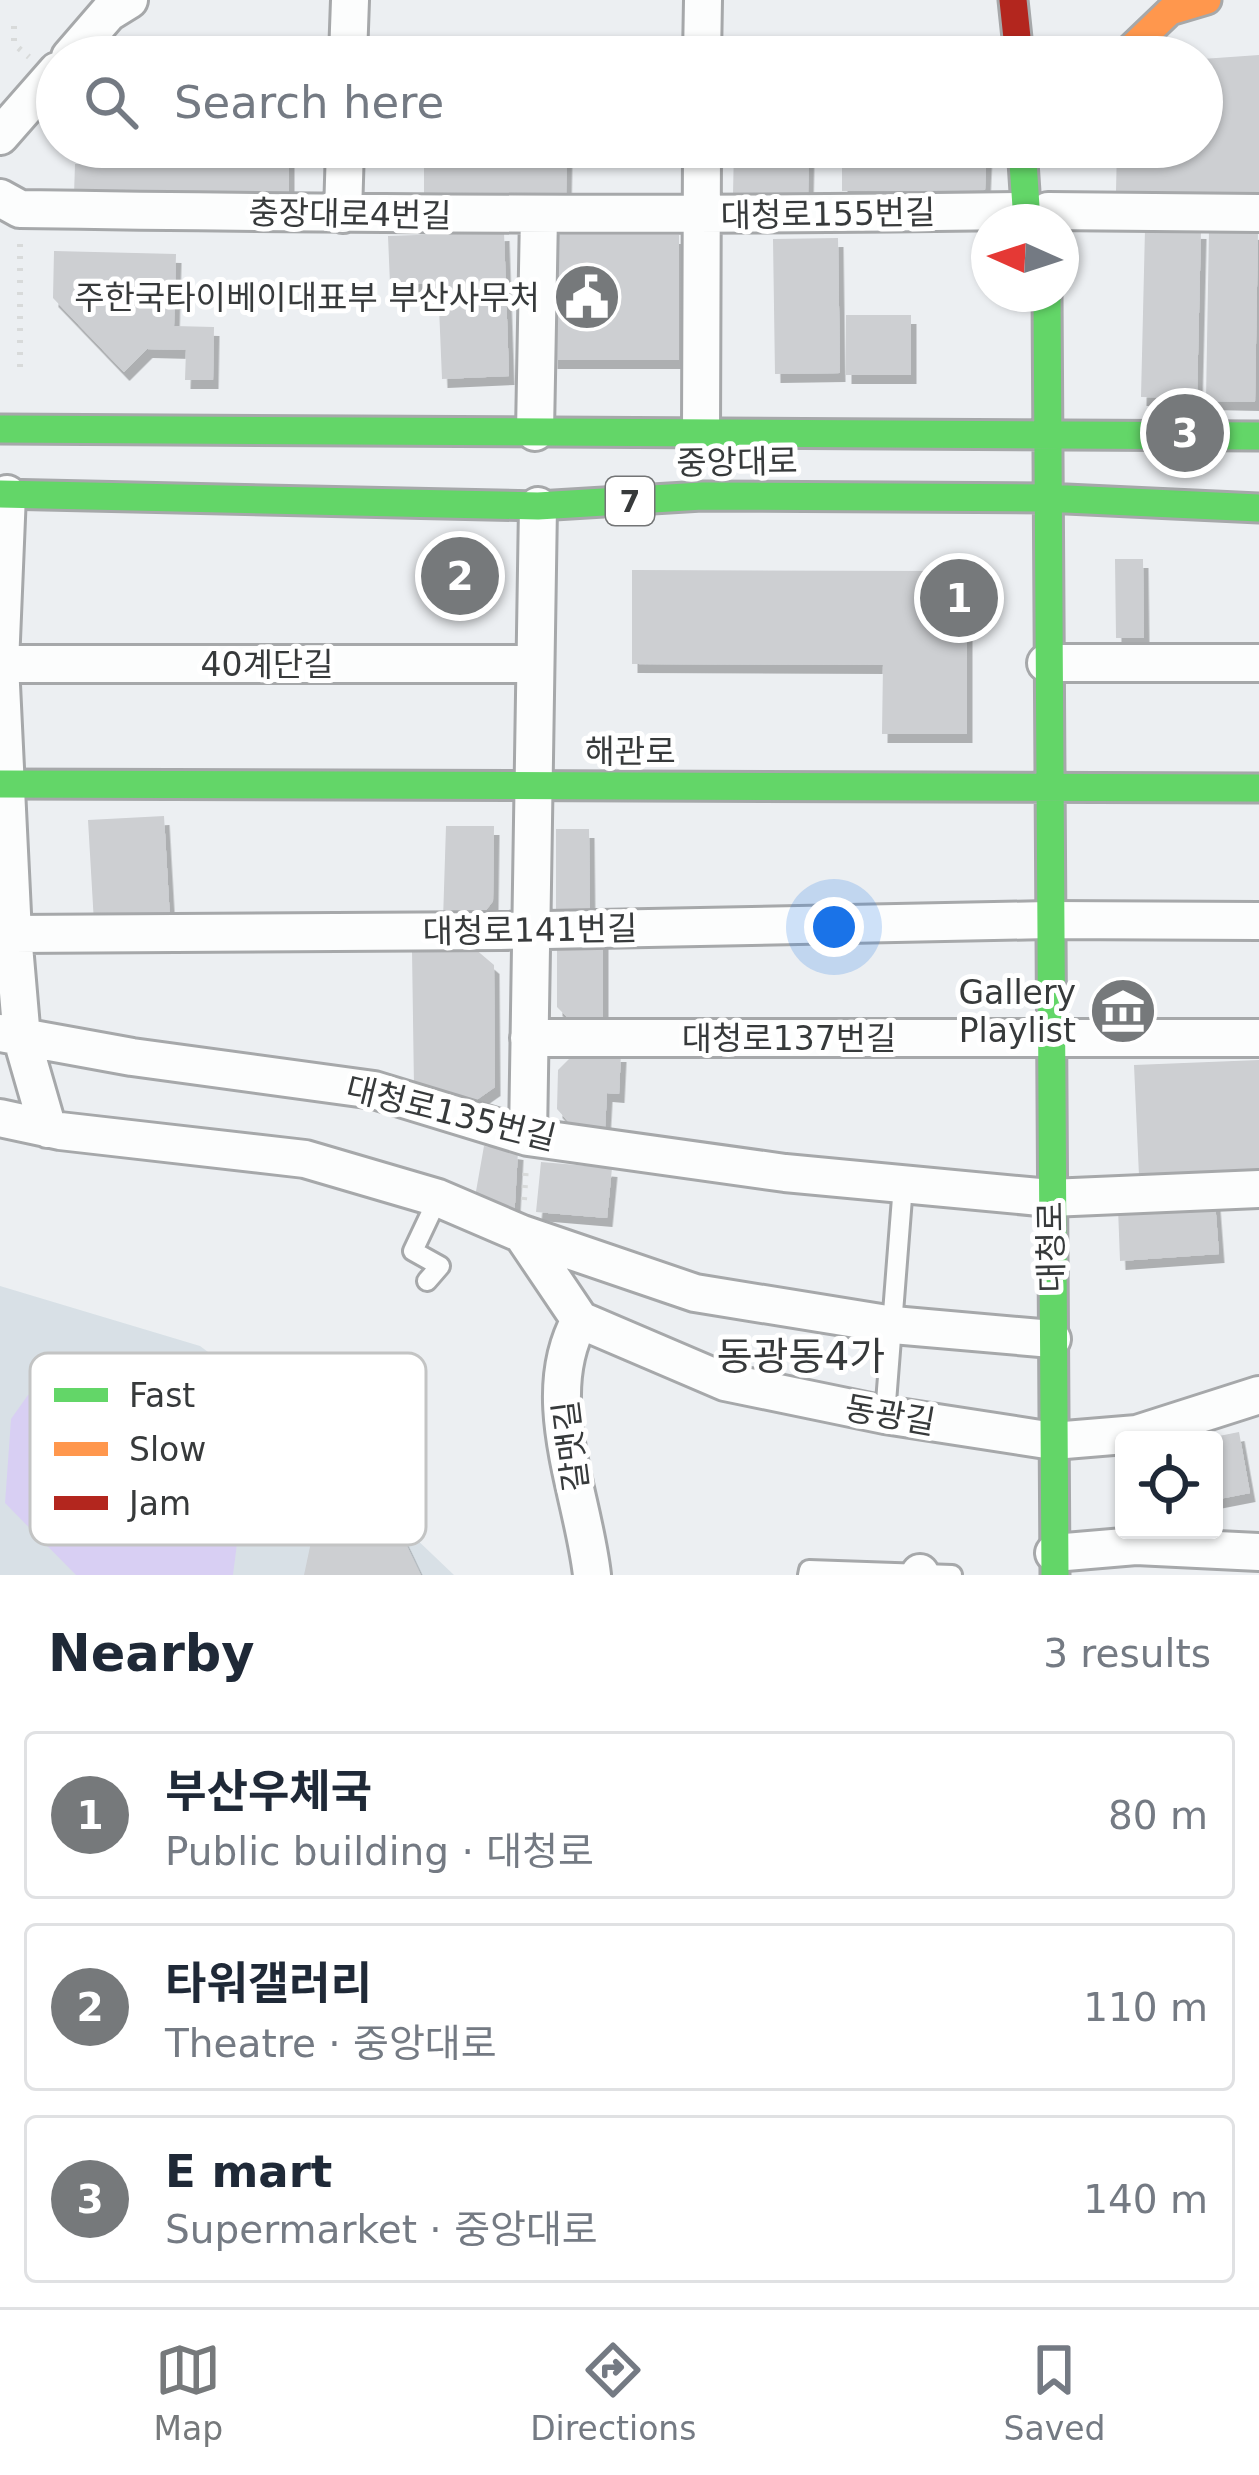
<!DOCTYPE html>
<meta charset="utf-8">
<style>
:root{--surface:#fff;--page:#f2f2f3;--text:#1f2937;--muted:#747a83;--line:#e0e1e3;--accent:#76797b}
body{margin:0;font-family:"DejaVu Sans","Noto Sans KR",sans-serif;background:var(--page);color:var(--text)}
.controls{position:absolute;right:36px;bottom:36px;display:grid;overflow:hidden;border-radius:12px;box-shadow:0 3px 9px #0004}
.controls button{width:108px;height:108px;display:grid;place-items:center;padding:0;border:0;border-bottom:3px solid var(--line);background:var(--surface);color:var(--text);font:60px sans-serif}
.compass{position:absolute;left:971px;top:204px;width:108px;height:108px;border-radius:50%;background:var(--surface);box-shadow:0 3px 9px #0004;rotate:273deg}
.you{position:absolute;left:834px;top:927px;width:42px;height:42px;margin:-30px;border:9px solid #fff;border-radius:50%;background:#1a73e8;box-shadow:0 0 0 18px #1a73e833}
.badge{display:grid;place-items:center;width:78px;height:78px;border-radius:50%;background:var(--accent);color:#fff;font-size:39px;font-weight:700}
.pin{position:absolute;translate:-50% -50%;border:6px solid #fff;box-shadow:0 3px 12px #0006}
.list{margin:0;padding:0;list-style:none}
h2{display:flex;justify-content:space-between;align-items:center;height:156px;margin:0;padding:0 48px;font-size:51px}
h2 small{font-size:39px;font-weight:400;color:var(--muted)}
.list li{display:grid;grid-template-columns:78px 1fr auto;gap:36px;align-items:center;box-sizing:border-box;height:168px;margin:0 24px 24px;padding:0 24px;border:3px solid var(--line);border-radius:12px}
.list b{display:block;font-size:45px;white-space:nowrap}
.list p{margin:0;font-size:39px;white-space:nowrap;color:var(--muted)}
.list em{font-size:39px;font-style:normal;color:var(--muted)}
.icon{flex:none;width:66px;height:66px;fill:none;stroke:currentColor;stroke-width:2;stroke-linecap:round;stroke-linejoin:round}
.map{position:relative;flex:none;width:1259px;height:1575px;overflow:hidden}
.search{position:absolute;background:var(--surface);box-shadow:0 3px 9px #0004;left:36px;right:36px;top:36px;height:132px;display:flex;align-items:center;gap:30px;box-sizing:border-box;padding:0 42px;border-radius:66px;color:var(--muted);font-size:45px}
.sheet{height:732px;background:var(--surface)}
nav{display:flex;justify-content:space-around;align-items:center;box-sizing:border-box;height:168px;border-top:3px solid var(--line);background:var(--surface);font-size:33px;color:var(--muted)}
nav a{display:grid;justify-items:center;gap:6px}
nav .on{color:var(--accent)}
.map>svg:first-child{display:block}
</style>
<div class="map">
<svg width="1259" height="1575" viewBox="0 0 1259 1575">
<defs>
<filter id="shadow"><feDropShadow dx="5.5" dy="9" stdDeviation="0" flood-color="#0004"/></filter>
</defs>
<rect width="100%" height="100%" fill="#eceff2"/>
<path fill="#d8e0e6" d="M0,1286L200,1346L325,1439L369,1494L454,1575H0Z"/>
<path fill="#d8cff3" d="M53,1391L186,1425L220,1463L239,1528L233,1575H76L5,1503L11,1419L28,1395Z"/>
<path fill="#cdcfd2" filter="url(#shadow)" d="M187,46L290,51V57H187Z
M841,51H913L918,57H841Z
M1259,55V194L1116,191L1117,147H1202V59Z
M113,147H289V195H74L75,164L113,163Z
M424,147H567L566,200L424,199Z
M734,147H809L808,196L733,195Z
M842,147H987L985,190L842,191Z
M1145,229L1201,230L1197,398L1141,397Z
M1209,230L1258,231L1255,402L1206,401Z
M504,232L509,376L442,379L438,283L390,284L388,236Z
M553,235H679V360H552Z
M838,238L840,373L775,374L773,239Z
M54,251L176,254L174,326L214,327L213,380H185L186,350L147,349L124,372L53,298Z
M846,315H911V375H846Z
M1115,559H1143L1144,638H1116Z
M632,570L938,571V599H967V734H882L883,665L632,664Z
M164,816L170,919L94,923L88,820Z
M446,826H494L493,901L480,918L443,920Z
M556,829H589L590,916H556Z
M603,940V1025L574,1024L557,1007V941Z
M474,948L494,965L495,1087L475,1101L414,1088L412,950Z
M575,1053H621L619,1094L607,1093L605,1129L573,1127L557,1109L558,1070Z
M1259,1060V1170L1139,1176L1134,1065Z
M484,1146L518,1151L514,1221L475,1197Z
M541,1162L612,1168L607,1218L536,1212Z
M1215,1201L1219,1254L1120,1261L1118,1208Z
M1239,1432L1250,1493L1214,1500V1437Z
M364,1499L372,1523L399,1529L421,1575H304L311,1542L304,1521Z"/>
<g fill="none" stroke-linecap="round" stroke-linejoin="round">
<g stroke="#a6a8aa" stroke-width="24">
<path id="lane" d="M427,1281L440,1266L413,1251L438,1198
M885,1415L903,1185
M808,1575L809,1570L952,1575"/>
</g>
<g stroke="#a6a8aa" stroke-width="42">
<path id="street" d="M70,57L108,13L129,0
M348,57L350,0
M702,57L703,0
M0,136L57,71
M0,198L20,209C355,214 690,216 1025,211
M1048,211L1259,213
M343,214L345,147
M535,432L539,215
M701,432L702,147
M7,494L0,664L13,934L22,1039L48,1129
M1046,663H1259
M0,664H534
M13,934L500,931L1048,920L1259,921
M0,1033L132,1057L374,1090L528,1137L785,1173L1050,1198L1259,1189
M529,1038H1259
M0,1118L60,1131L305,1159L438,1198L522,1234L580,1320L725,1382L885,1415L1053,1441L1137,1434L1259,1395
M528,1137L538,506
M522,1234L695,1293L893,1325L1052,1339
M580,1320C537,1397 583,1494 592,1575
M1054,1553L1136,1546L1259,1552
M920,1575V1573"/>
</g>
<g stroke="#a6a8aa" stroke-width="33">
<path id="fast" d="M1022,147L1027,222
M1047,294L1055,1575
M0,429L1259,436
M0,494L538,506L702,496L1045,498L1259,508
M0,784L1259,788"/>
</g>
<g stroke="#a6a8aa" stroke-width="33">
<path id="slow" d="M1122,57L1170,11L1207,0"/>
</g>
<g stroke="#a6a8aa" stroke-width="33">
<path id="jam" d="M1013,0L1019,57"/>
</g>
<path stroke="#d8dada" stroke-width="6" stroke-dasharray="3 9" stroke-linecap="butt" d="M14,26V44L29,57
M20,367V237
M524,1200L526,1165"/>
<use href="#lane" stroke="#fcfdfd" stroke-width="18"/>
<use href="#street" stroke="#fcfdfd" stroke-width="36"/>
<use href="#fast" stroke="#63d668" stroke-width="27"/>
<use href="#slow" stroke="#ff974d" stroke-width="27"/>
<use href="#jam" stroke="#b3261e" stroke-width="27"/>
</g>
<defs>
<g id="civic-disc" transform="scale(3.45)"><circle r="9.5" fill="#76797b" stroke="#fff"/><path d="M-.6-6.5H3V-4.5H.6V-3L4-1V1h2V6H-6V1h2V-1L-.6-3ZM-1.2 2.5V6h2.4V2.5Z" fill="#fff"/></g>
<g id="museum-disc" transform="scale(3.45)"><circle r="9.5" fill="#76797b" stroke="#fff"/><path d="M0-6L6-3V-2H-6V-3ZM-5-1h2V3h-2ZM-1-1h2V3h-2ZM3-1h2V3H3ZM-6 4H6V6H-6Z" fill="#fff"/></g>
</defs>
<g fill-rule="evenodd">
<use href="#civic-disc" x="587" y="297"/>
<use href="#museum-disc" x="1123" y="1011"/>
</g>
<g text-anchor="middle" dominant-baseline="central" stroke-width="10" stroke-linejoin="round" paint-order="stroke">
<rect fill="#fff" stroke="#737576" stroke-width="3" x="606" y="477" width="48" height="48" rx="9"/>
<g font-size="30" font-weight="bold" fill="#373a3b">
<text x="630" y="501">7</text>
</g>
<g font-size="33" fill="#373a3b" stroke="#fff">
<text transform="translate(350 214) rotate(1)">충장대로4번길</text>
<text transform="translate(828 214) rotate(-1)">대청로155번길</text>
<text transform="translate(737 462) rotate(-1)">중앙대로</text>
<text x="267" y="664">40계단길</text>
<text x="630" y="751">해관로</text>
<text transform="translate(530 930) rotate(-1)">대청로141번길</text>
<text x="789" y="1038">대청로137번길</text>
<text transform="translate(451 1113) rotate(14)">대청로135번길</text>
<text transform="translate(1051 1247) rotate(-91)">대청로</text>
<text transform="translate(890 1415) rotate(10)">동광길</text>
<text transform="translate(571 1446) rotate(-97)">갈맷길</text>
</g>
<g font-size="33" fill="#373a3b" stroke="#fff" text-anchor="end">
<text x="540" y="297">주한국타이베이대표부 부산사무처</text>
<text x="1076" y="992">Gallery<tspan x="1076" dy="38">Playlist</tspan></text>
</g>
<g font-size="39" fill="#373a3b" stroke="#fff">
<text x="801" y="1356">동광동4가</text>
</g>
</g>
<rect x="30" y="1353" width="396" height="192" rx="18" fill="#fff" stroke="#c3c4c4" stroke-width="3"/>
<rect x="54" y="1388" width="54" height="14" fill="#63d668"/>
<rect x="54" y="1442" width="54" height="14" fill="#ff974d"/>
<rect x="54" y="1496" width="54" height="14" fill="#b3261e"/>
<g font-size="33" fill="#373a3b">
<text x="129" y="1407">Fast</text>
<text x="129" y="1461">Slow</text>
<text x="129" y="1515">Jam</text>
</g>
</svg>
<div class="controls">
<button><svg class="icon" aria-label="locate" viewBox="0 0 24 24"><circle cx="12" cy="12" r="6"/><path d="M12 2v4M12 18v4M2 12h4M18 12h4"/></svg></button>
</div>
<svg class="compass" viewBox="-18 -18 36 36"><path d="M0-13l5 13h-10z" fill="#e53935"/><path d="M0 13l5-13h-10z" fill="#747a83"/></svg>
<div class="you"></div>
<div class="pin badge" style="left:959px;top:598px">1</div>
<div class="pin badge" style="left:460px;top:576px">2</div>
<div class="pin badge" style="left:1185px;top:433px">3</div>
<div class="search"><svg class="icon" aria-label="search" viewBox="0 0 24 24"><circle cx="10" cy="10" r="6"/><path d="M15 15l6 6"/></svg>Search here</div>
</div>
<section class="sheet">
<h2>Nearby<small>3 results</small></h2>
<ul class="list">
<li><span class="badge">1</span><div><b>부산우체국</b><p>Public building · 대청로</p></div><em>80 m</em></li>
<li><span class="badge">2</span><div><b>타워갤러리</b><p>Theatre · 중앙대로</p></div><em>110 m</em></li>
<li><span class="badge">3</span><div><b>E mart</b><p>Supermarket · 중앙대로</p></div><em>140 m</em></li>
</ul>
</section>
<nav>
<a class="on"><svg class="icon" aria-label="map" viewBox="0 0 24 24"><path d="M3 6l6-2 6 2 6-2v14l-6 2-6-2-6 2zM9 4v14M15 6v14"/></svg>Map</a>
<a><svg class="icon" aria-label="directions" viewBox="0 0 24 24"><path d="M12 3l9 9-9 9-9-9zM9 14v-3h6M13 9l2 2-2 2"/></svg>Directions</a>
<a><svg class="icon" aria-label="saved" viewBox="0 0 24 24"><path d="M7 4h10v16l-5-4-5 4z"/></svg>Saved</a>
</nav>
